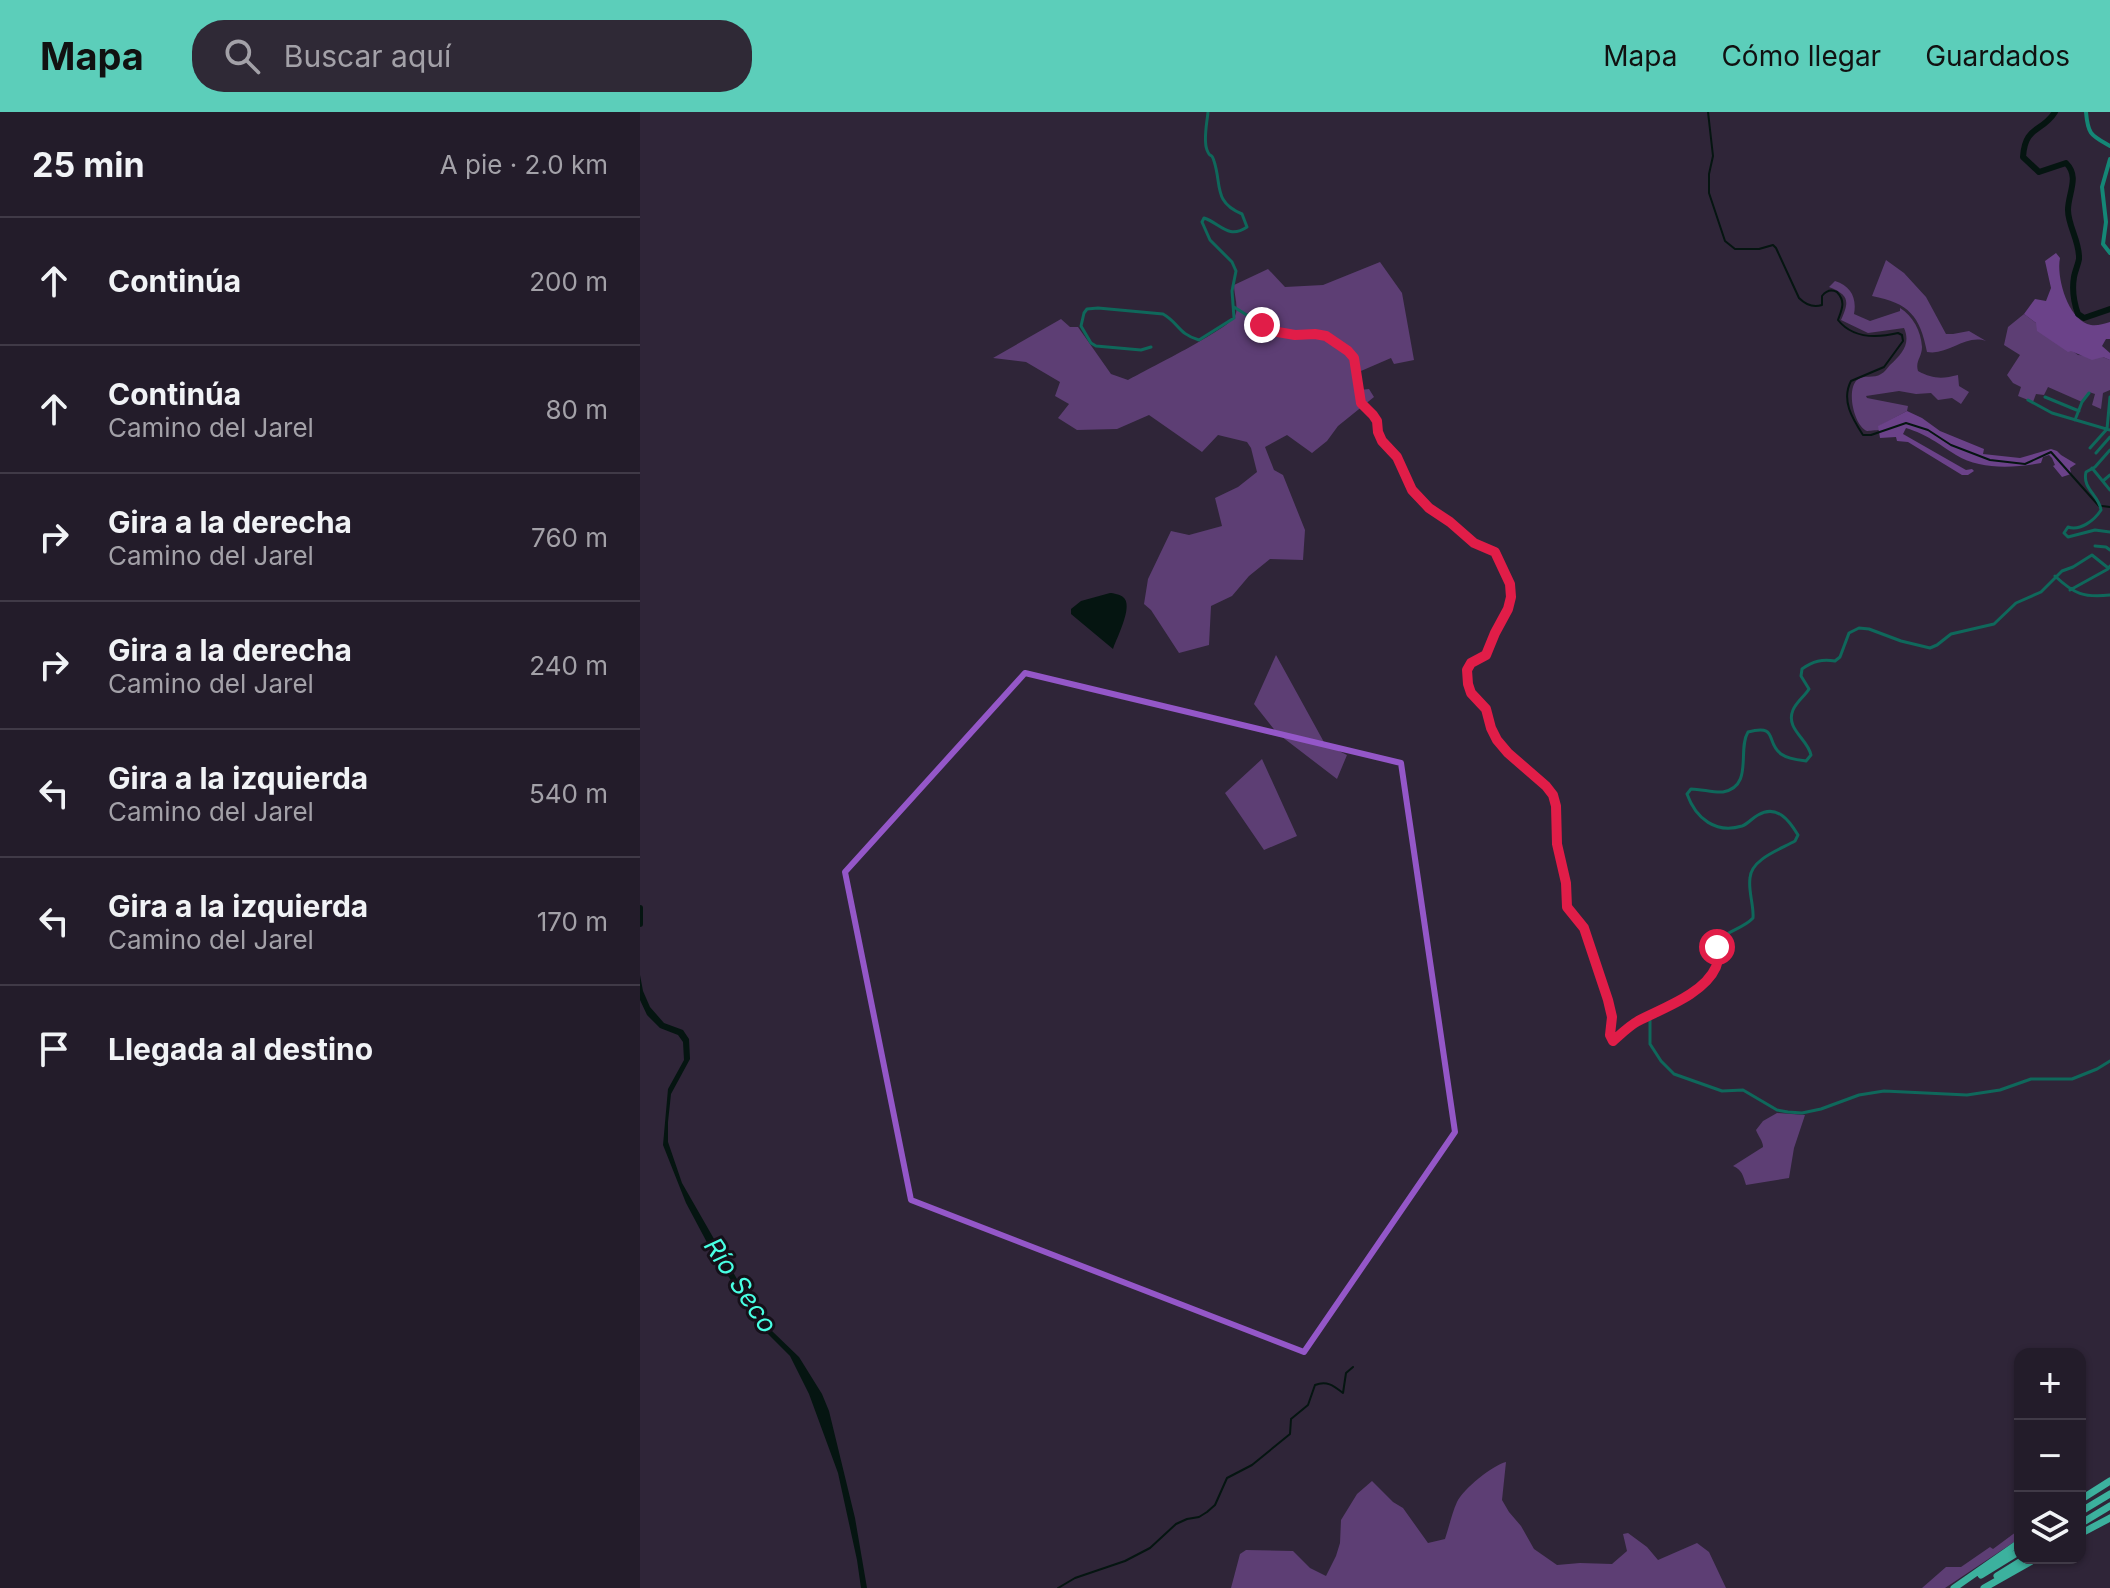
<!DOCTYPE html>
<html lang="es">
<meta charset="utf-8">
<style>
:root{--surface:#231c2a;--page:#2f2936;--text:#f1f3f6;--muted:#a3a1a8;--line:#403a47;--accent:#5cceba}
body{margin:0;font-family:Inter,sans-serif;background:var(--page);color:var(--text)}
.controls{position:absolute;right:24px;bottom:24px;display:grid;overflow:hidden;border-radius:16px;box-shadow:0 2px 6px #0004}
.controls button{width:72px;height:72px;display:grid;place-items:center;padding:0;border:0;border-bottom:2px solid var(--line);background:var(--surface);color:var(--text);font:40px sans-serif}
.stop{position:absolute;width:24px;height:24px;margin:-18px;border:6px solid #e11d48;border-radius:50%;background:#fff}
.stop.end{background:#e11d48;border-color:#fff;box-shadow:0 2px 8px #0008}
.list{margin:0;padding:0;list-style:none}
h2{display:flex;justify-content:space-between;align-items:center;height:104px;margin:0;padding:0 32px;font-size:34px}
h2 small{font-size:26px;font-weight:400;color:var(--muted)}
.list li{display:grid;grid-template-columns:52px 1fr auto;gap:24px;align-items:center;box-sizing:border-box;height:128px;padding:0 32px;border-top:2px solid var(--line)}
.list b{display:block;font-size:30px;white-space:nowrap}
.list p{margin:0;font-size:26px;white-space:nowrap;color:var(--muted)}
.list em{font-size:26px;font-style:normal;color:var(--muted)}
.icon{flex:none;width:44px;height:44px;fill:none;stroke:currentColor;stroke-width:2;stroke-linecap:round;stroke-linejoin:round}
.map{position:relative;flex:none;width:1470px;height:1476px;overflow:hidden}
header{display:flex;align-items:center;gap:48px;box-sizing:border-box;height:112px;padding:0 40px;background:var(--accent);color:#111}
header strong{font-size:38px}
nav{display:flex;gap:44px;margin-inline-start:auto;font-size:28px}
.search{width:560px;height:72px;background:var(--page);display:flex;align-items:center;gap:20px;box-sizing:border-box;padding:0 28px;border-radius:32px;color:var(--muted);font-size:30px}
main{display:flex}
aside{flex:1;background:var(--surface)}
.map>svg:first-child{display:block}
</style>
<header>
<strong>Mapa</strong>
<div class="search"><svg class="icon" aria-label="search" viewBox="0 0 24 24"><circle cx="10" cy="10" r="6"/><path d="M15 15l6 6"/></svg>Buscar aquí</div>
<nav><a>Mapa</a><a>Cómo llegar</a><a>Guardados</a></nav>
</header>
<main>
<aside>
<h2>25 min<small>A pie · 2.0 km</small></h2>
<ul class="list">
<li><svg class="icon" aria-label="ahead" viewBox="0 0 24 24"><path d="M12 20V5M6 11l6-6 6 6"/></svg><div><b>Continúa</b></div><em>200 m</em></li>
<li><svg class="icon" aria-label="ahead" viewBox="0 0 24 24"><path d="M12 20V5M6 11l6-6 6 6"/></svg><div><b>Continúa</b><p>Camino del Jarel</p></div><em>80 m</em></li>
<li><svg class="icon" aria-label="right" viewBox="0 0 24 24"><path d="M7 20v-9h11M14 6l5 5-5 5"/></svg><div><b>Gira a la derecha</b><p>Camino del Jarel</p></div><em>760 m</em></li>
<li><svg class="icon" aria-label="right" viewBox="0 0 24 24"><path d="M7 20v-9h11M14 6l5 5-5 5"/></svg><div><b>Gira a la derecha</b><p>Camino del Jarel</p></div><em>240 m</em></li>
<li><svg class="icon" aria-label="left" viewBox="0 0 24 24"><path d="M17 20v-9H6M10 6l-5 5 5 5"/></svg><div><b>Gira a la izquierda</b><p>Camino del Jarel</p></div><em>540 m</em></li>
<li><svg class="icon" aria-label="left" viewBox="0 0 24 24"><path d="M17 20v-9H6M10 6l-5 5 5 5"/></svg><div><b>Gira a la izquierda</b><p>Camino del Jarel</p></div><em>170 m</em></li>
<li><svg class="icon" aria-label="arrive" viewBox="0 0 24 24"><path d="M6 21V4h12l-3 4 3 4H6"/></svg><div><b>Llegada al destino</b></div></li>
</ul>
</aside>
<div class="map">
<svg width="1470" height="1476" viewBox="0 0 1470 1476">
<rect width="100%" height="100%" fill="#2f2538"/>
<path fill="#5d3e74" d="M1246,148L1264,161L1286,185L1306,222H1313L1329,219L1346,229C1325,222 1308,244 1287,240C1280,204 1269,191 1232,184Z
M740,150L762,181L774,248L754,252L751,246L714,262L720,278L729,277L734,285L698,314L687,329L672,341L647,323L625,335L634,358L643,363L665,418L663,448L630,447L609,464L592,484L571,494L569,533L539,541L511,498L504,492L508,467L531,419L549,423L582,414L575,386L598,375L617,360L611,336L607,330L578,323L562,340L509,303L477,317L437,318L418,306L429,292L415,284L420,270L386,250L353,246L421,207L430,215H438L471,262L488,268C506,258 589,217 595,204C599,196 594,183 594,173L628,157L645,175L683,173Z
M1195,169C1211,174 1217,186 1214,202L1230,209L1260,199V196C1273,204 1281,219 1282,235C1282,245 1275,249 1278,259C1293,267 1302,267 1318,263L1319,274L1329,280L1321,292L1312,286L1298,288L1291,281L1276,282L1259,279L1226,284L1227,286L1268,294L1267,299L1239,314V318C1237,318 1228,319 1227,319C1214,314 1206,278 1217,268C1224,262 1234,267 1241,262C1245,260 1247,256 1250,253C1262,242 1271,232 1264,216L1228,221L1201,208C1209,190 1210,183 1189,175Z
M1384,202L1438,243L1463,245L1470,248V278L1463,281L1461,297L1452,293L1455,282L1449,280L1442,290L1408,275L1404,283L1396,282L1393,290L1378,284L1381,275L1373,271L1367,263L1380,243L1364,233L1368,215Z
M636,543L685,632L707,643L697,667L637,621L614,592Z
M622,647L657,724L624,738L585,681Z
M1137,1001L1165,1003L1154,1036L1149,1066L1106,1073C1103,1063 1102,1058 1093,1054L1123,1035C1123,1029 1118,1024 1116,1018L1123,1009Z
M866,1350L862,1388L869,1400L881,1414L894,1437L917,1453L940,1451L972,1452L987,1439L983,1422L988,1421L1007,1435L1018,1448L1057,1431L1069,1440L1086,1476H591L600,1442L606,1438L653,1439L670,1456L686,1464L696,1444L700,1431L701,1408L717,1382L732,1369L753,1390L763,1396L788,1431L805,1427C809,1415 812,1401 817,1390C823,1377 853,1353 866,1350Z
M1380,1417V1426L1305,1476H1282L1306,1455H1321L1350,1435L1353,1437Z"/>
<path fill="#6b4289" d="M1416,141L1420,146C1416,165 1428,209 1451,213C1457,214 1463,212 1470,210V227H1466L1462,234L1470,241V248L1463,245L1452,248L1431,239L1428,240L1397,219L1396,211L1384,202L1395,187L1406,189L1411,176L1405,149Z
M1267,299L1282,306L1300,319L1344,337L1343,342L1380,346L1411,337L1417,339L1421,343L1436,352L1430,356L1431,362L1422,365L1413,354L1415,353L1412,346L1409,343L1403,345L1401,351C1374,356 1340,358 1316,343C1297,331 1288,323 1266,316L1263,322L1326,358L1332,357L1334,359L1328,363H1322L1268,330L1257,329L1256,325L1240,326L1238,314Z"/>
<path fill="#051511" d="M470,481C473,481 481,483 483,485C494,493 477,525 473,537L431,502V497L441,489Z
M0,863L3,879L10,895L24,911L43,918L49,927L50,947L31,982L28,1010V1030L42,1071L109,1188L132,1219L159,1245L182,1282L189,1299L215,1406L227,1476H221L217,1448L198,1361L169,1282L150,1244L123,1217L71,1138L46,1091L23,1033L28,977L44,948L43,930L38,923L20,916L7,903L0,888Z"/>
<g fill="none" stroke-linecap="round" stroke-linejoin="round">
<path stroke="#051511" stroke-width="2" d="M1068,0L1073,44L1069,62V81L1085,129L1095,137H1119L1133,133L1136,136L1159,186C1166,193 1173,196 1182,193V184C1186,179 1191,177 1197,180C1206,190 1202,197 1198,208C1213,227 1237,226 1258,221L1262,223L1263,229L1244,255L1211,269C1201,288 1212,306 1223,323H1231L1266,311L1288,318L1311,333L1350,348L1385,352L1411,340L1459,394
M1462,394L1470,395
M418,1476L435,1466L485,1449L510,1436L536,1412L547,1407L559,1405L567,1400L575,1393L587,1366L612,1353L650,1322L651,1307L668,1293L675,1273C687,1268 694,1274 703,1281L706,1261L713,1255"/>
<path stroke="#051511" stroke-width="6" d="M1415,0C1402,21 1385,13 1383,45L1399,60L1426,51C1440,65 1428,81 1428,98C1428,114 1440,130 1439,147C1438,153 1435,159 1434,165C1432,177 1434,191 1438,202L1444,206L1470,197
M0,796V812"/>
<path stroke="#0f685b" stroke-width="3" d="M594,195L632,219L655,223L675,222L686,224L708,239L714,246L721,291L733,303L737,309L738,320L742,329L757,345L772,378L789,396L810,410L834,431L855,440L870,472L871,485L868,497L855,521L846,543L831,551L827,558L828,572L831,581L846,597L851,616L857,628L868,641L906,674L913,683L916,694L917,732L926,771L927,795L944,816L968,888L972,905L970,923L973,929C981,923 989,914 998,909C1023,896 1063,883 1076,855C1079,847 1077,838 1077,830C1087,818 1103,817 1113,806C1114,793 1108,779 1110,766C1111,747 1141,737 1155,729L1158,723C1149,708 1137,692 1118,703C1112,706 1108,712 1102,714C1076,722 1056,707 1047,682L1051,677C1061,677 1074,681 1083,680C1114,674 1097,638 1108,620C1139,612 1125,630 1141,642C1148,647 1158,648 1166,649L1171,643C1168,627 1145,617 1153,598C1157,589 1164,585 1169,577L1161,564L1162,557C1173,549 1182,547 1195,549L1200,545L1209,521L1219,516L1229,517L1261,529L1290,536L1297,533L1311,522L1354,512L1376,491L1401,480L1422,459L1433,455L1452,443L1467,455
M511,235L501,238L456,234L451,231L441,214L444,201L447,197L458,196L523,202C539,211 538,222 559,228L594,206L592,179L596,159L592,150L570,128L562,110L564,106C580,111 588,128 607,115L602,102C573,90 582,73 574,49C571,39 571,48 567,38C563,28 567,11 568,0
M1405,285L1439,299
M1388,288L1412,301L1470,318
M1435,308L1442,290L1449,281
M1450,336L1467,317L1470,285
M1470,338L1455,355L1446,360C1442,377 1459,383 1461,398C1454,409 1440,419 1428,415L1424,421L1428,425L1455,418L1470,420
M1456,341L1470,325
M1452,356L1470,378
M1463,369L1470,363
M1455,434L1466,435L1470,438
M1415,464C1434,482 1444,486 1470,483
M1430,478L1468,457L1470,454
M1010,905V932L1021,949L1034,962L1082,979L1103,978L1137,998L1148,1000L1162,1001L1181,997L1219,983L1244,979L1327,983L1360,978L1391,967H1432L1457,957L1470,949"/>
<path stroke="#148776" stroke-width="4" d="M1446,0C1448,23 1451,23 1470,34
M1470,47L1462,75L1466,110L1463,132L1470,141"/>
<path stroke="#3cb19e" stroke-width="7" d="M1440,1388L1470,1369
M1440,1400L1470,1382
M1440,1412L1470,1394
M1440,1422L1470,1406
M1341,1463L1380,1439
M1357,1464L1386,1446
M1314,1476L1380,1430
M1344,1476L1397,1446"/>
</g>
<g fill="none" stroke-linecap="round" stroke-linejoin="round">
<path stroke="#e11d48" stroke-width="10" d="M622,213L632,219L655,223L675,222L686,224L708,239L714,246L721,291L733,303L737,309L738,320L742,329L757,345L772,378L789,396L810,410L834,431L855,440L870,472L871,485L868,497L855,521L846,543L831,551L827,558L828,572L831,581L846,597L851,616L857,628L868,641L906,674L913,683L916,694L917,732L926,771L927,795L944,816L968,888L972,905L970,923L973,929C981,922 989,914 998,909C1023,896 1064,882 1076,855C1079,848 1077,842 1077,835"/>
</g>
<path fill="none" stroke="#9457c8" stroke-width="6" stroke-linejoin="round" d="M385,561L761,651L815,1020L664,1240L271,1088L205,760Z"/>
<g text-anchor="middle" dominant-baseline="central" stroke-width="6" stroke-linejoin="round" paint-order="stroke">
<g font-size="26" font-style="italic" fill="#48ffe3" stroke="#151019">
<text transform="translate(101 1173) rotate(56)">Río Seco</text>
</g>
</g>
</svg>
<div class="controls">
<button>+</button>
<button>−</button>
<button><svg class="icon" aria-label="layers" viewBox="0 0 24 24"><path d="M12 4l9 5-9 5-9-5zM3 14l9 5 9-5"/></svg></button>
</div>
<div class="stop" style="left:1077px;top:835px"></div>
<div class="stop end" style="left:622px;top:213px"></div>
</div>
</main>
